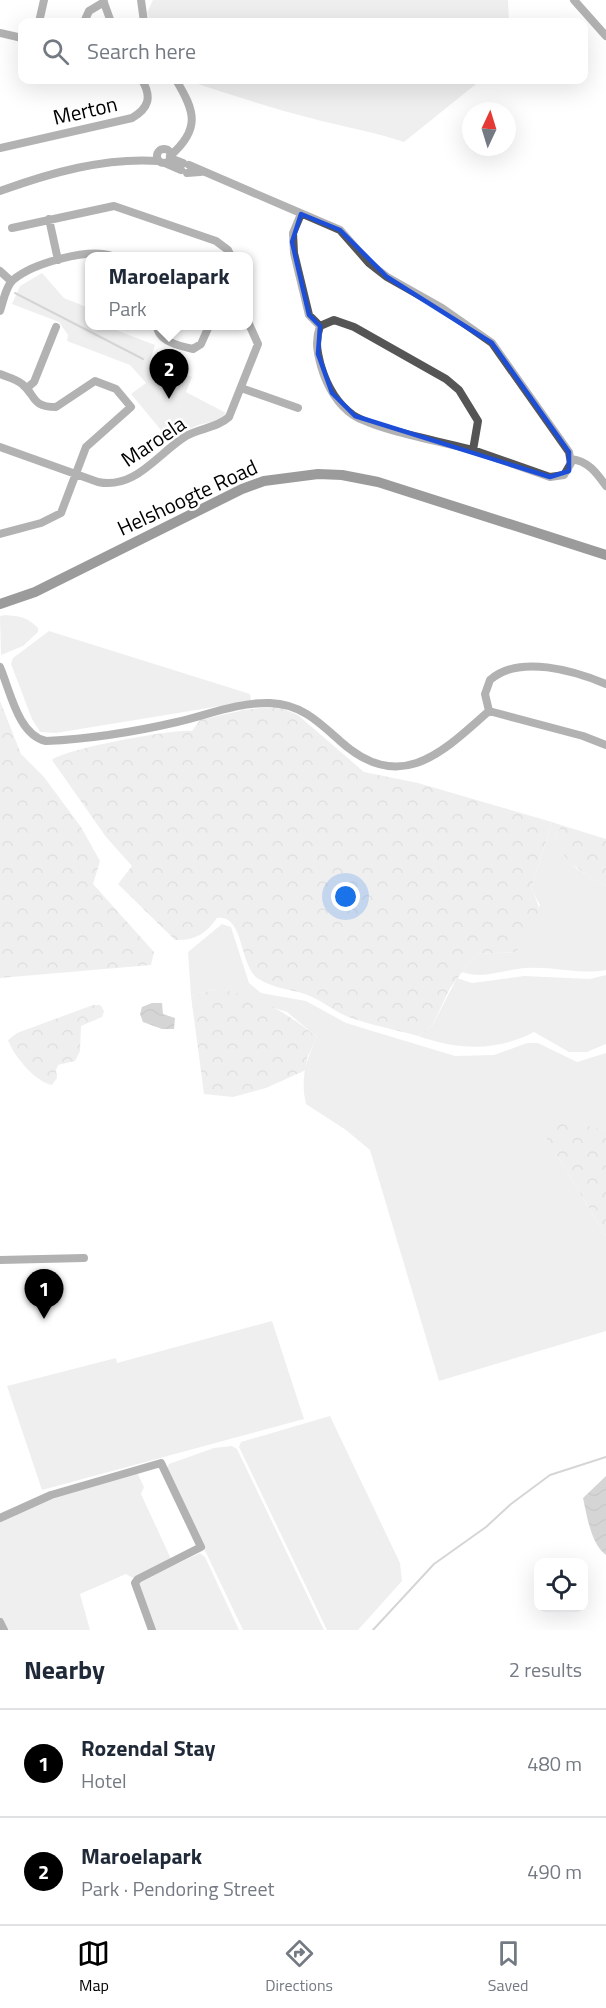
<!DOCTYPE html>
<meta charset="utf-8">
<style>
:root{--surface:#fff;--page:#f2f2f3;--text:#1f2937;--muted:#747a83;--line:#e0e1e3;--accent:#000}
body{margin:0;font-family:"Titillium Web",sans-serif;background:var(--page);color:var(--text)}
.controls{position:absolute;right:18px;bottom:18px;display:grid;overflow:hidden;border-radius:12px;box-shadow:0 6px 24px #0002}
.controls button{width:54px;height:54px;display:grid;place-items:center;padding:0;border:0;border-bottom:2px solid var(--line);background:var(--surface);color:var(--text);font:30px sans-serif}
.compass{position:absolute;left:462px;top:102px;width:54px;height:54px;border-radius:50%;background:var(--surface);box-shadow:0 6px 24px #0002;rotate:4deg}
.you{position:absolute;left:346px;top:897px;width:21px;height:21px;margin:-15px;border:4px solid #fff;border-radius:50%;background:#1a73e8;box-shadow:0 0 0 9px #1a73e833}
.badge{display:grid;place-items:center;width:39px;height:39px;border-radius:50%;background:var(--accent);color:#fff;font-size:20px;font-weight:700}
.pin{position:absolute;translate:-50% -50px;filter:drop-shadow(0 2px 3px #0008)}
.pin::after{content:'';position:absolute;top:32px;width:21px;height:18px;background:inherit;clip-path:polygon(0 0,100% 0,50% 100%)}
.popup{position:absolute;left:85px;top:252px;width:168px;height:78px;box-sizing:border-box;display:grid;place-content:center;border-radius:12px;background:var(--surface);filter:drop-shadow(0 2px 4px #0005);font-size:20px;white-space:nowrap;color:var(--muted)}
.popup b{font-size:22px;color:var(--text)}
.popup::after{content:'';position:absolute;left:50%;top:100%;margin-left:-12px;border:12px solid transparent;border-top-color:var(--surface)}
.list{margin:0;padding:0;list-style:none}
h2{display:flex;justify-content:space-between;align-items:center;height:78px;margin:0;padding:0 24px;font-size:26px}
h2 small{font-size:20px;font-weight:400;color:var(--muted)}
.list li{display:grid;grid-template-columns:39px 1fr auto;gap:18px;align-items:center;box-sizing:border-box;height:108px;padding:0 24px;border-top:2px solid var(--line)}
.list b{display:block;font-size:22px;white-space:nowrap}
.list p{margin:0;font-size:20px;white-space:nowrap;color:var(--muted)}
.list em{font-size:20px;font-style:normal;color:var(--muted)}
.icon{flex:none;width:33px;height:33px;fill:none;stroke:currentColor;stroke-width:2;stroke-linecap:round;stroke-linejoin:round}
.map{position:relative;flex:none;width:606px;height:1630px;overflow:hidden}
.search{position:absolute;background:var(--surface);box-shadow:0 6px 24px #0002;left:18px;right:18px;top:18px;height:66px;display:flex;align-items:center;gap:15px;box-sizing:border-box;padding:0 21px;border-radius:12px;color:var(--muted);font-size:22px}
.sheet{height:294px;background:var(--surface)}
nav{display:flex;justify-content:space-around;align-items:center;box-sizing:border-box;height:84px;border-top:2px solid var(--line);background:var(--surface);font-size:16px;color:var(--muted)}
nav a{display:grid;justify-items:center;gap:3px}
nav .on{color:var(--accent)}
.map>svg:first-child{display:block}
</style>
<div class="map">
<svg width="606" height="1630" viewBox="0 0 606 1630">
<defs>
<pattern id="forest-crowns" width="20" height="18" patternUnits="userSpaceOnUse" patternTransform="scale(1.5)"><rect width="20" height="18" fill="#dcdcdc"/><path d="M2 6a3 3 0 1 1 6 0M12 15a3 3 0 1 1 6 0" fill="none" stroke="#bbb"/></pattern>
<pattern id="water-waves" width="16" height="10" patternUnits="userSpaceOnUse" patternTransform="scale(1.5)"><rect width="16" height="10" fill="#a3a3a3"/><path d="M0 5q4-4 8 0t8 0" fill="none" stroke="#8b8b8b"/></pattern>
</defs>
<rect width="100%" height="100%" fill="#fff"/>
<path fill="#dcdcdc" d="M153,0H508L509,22H150L147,13Z
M186,80H481L404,142C374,132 345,127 314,119C271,108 228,94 186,80Z
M42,273L64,298L89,308L90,326L108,327L155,345L150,361L192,377L186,392L226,413C218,424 208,421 196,426C187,430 178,435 170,441L131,394L146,383L130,365L67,341L68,335L59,322L12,304L20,286Z
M5,615C20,616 27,617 38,628V632L23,646L1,655L0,616Z
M49,631L250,694L251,701L56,733L40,732L32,719L11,664L13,658Z
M552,822L561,825L555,840L576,868L606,886V970C579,975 554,966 527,968C505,969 483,980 462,972L476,954L516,952L540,905L531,889Z
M222,924L231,927L249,983L261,993L306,1001L346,1023L455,1056L494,1055L527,1043H538L577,1062L606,1053V1131L602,1130L558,1157L606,1236V1331L439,1381L370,1150L346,1130L306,1104C300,1079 306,1060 317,1037L287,1012L215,989L191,996L188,952Z
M606,975V1044L587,1052H569L534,1032C495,1052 459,1050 418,1036L432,1026L457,978L472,983L524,976L590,979Z
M272,1321L304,1419L42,1490L7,1386L116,1358L117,1363Z
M330,1416L400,1563L402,1581L358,1630H327L239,1447L241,1442Z
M232,1446L237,1449L324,1630H243L166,1469L169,1464L214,1448Z
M137,1472L144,1487L141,1494L172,1561L135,1579L126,1574L80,1594L90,1630H7L0,1616V1520L36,1501Z
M200,1553L205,1557L239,1630H153L139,1582Z"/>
<path fill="url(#forest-crowns)" d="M0,701L21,754L44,777L81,827L100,861L93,884L154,952L151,965L0,978Z
M276,706L298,715L364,772L418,783L552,822L531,889C549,920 534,927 516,952L476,954L450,988L432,1026L418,1036C394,1029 369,1025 346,1016C332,1010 320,999 305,994C289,989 272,988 257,978C239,964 244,914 217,918C206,934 194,941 175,940L118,884L132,866L106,837L52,760C65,749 172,729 192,731L200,720L244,710Z
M561,825L606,839V886C586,874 564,863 555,840Z
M215,989C257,994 284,1011 317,1037L307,1058L306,1070L266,1088L233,1097L204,1094L191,996Z
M93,1005H100L104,1011L102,1017L81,1026L80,1051L75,1061L58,1065L56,1070L57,1078L52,1085C35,1082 13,1055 8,1040L17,1033Z
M566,1120L606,1131V1236L544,1134Z"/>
<path fill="url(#water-waves)" d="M152,1003H162L163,1014L175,1018L174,1029H162L143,1022L140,1014L142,1007Z
M606,1476V1555C591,1544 587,1516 583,1498Z"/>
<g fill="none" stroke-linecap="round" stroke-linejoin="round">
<path stroke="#a3a3a3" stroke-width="2" d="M15,293L143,359
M373,1630L434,1564L486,1527L511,1504L550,1475L606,1457"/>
<path stroke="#555" stroke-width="8" d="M103,0L111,22
M141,0L144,22
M574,0L606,36
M39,22L44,0
M84,22L89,11L104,2
M0,33L22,38
M0,148L132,118C149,108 152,97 142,80
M157 156a7 7 0 1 1 14 0a7 7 0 1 1-14 0Z
M170,156C201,129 195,111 176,80
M170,158L183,163
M165,163L181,170
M189,165L340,230L369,263L387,277L442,308L492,343L569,452L571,463L564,475L550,477L473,450
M187,173L200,172
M0,191C50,173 105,157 159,161
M301,214L293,233L294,253L309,315L320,326
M49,219L58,260
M12,228L114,206L216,241L228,250L231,256
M0,271L11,281
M0,311C3,302 6,286 13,280C33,263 88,248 112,256
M334,320L354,327L446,379L459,390L478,421L473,450C443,442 376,430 353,415C336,403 327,386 321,366C317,351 315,341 320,326Z
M157,326C158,341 179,346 193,349L201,344L209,326
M0,374C7,377 16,379 22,384C36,395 31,407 56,407L95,381L116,389L131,407L86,447L61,513L41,523L0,534
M27,388L34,382L56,327
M241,388L298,408
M0,447L98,482C135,490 157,454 186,436C200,428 217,428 229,417L258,344L249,324
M571,459C588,461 596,472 606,486
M0,667C10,690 18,735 46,741C89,739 134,732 177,722C207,715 239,702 270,703C301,704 319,722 340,741C400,795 442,753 489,711
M489,711L485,694L490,680C519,654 575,671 606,684
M489,711L583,736L606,745
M0,1260L84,1258
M0,1518L51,1495L161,1463L201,1547L138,1579L135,1583L152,1630
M0,1622L4,1630"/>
<path stroke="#222" stroke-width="10" d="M0,604L35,592L242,489L264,481L318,474L342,475L378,482L606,555"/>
</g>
<path d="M0 0H606V1630H0ZM301,214L340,230L387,277L492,343L569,452V471L550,477L355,416L332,393L318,354L320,326L309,315L292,242Z" fill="#fff" fill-opacity=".55" fill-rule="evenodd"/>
<path fill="none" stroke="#1d4ed8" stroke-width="4.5" stroke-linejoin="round" d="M301,214L340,230L387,277L492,343L569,452V471L550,477L355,416L332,393L318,354L320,326L309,315L292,242Z"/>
<g text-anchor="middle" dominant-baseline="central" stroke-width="5" stroke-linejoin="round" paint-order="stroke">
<g font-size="21" fill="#000" stroke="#fff">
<text transform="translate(85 110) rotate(-13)">Merton</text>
<text transform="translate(153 441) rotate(-34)">Maroela</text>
<text transform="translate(187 497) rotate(-25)">Helshoogte Road</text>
</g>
</g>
</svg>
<div class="controls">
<button><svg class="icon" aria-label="locate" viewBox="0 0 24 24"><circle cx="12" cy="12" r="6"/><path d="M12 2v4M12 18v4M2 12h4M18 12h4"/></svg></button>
</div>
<svg class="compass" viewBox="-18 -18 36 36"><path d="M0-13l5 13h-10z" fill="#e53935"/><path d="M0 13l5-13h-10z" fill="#747a83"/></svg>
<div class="you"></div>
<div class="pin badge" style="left:44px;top:1319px">1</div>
<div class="pin badge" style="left:169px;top:399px">2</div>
<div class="popup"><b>Maroelapark</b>Park</div>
<div class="search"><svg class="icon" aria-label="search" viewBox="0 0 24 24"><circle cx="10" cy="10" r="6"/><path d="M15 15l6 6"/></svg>Search here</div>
</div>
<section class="sheet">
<h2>Nearby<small>2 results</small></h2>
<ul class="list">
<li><span class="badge">1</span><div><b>Rozendal Stay</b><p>Hotel</p></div><em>480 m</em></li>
<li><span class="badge">2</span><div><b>Maroelapark</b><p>Park · Pendoring Street</p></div><em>490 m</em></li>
</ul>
</section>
<nav>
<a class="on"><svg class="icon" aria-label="map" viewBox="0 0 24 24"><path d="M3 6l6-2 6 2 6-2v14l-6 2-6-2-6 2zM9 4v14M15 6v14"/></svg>Map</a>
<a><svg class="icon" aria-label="directions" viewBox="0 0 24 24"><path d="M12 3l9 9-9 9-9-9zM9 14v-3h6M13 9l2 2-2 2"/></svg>Directions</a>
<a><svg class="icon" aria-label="saved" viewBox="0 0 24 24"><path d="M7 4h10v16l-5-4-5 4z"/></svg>Saved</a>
</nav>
